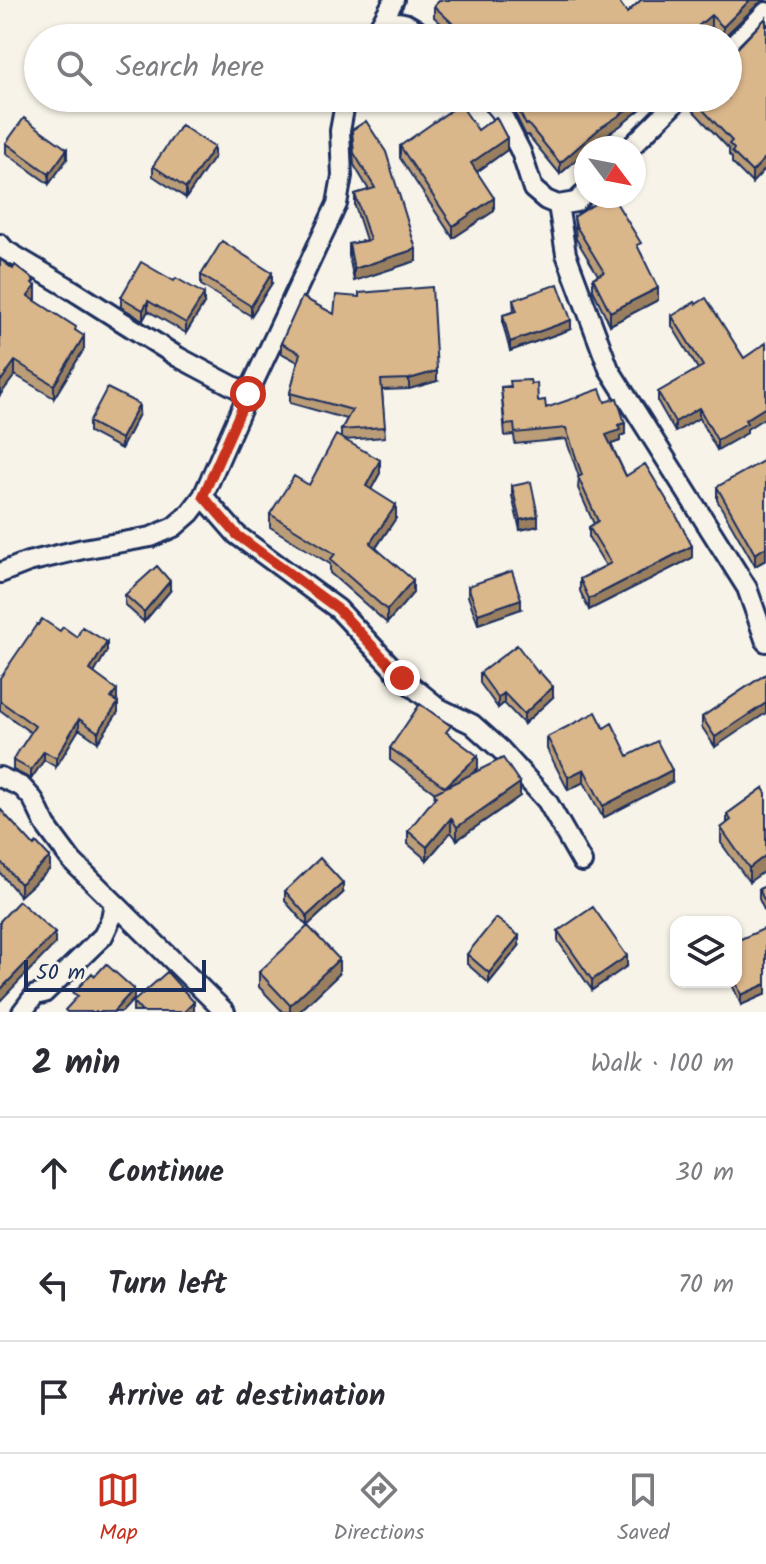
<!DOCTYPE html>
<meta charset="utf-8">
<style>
:root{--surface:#fff;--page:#f2f2f3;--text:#2b2b33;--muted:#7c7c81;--line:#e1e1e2;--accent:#c8321e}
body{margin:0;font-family:Kalam,sans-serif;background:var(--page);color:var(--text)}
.controls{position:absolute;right:24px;bottom:24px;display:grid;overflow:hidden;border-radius:16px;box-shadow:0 2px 6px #0004}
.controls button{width:72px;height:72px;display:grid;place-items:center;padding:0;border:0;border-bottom:2px solid var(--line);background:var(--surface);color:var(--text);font:40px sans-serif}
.compass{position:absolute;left:574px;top:136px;width:72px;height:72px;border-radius:50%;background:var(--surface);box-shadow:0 2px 6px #0004;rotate:122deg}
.scale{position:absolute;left:24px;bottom:20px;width:182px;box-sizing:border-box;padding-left:8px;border:4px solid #1b2f5e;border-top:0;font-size:22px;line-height:28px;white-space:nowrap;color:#1b2f5e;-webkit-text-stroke:6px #f7f3e8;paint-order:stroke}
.stop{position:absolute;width:24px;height:24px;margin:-18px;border:6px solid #c8321e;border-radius:50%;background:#fff}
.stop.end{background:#c8321e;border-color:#fff;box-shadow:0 2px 8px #0008}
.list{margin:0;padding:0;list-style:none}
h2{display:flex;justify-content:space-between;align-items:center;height:104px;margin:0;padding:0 32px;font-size:34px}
h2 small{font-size:26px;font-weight:400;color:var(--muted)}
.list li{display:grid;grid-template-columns:52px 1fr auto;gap:24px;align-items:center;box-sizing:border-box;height:112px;padding:0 32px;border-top:2px solid var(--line)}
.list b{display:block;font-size:30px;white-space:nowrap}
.list em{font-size:26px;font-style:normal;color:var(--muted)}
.icon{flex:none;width:44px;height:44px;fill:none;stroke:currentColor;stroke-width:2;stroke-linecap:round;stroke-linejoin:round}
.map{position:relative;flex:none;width:766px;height:1012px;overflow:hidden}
.search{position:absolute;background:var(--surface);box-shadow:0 2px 6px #0004;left:24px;right:24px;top:24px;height:88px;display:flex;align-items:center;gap:20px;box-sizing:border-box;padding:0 28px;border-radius:44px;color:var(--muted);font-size:30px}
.sheet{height:440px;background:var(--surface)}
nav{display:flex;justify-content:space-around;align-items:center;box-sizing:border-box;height:112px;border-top:2px solid var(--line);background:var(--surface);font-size:22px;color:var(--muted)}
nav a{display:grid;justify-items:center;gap:4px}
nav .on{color:var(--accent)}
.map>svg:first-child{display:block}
</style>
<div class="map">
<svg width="766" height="1012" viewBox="0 0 766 1012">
<rect width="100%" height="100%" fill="#f7f3e8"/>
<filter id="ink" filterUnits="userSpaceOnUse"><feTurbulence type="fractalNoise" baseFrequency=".0125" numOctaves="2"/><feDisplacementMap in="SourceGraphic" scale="16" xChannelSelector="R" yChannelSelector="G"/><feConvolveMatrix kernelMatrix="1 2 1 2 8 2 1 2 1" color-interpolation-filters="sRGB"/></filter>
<g filter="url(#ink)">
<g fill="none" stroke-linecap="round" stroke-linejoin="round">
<g stroke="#1b2f5e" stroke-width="24">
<path id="minor" d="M382,24C404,18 410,25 427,38
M373,38L394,0
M728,50L766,12
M489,98L500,111L521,152L533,189L546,200L558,205L576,202L586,192
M630,148L680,98
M558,205L566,254L609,369L747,588L766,642
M0,244L5,250L66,286L178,357L248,394
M203,496L237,535L338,609L402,678L439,708L472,724L501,750L547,801L582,862
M0,573L28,562L83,549L151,537L174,527L190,513L203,496L248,394L337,204L342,176L340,131L346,98
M0,777L22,787L33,799L46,826L72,861L225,1012
M22,1012L35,995L44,993L103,936L111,919L114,903"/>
</g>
<use href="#minor" stroke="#f7f3e8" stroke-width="18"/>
</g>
<path fill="#bb9d78" stroke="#1b2f5e" stroke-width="2" d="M641,0H766L758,4L723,38L711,26L697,38H457L434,17V6L627,13Z
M766,18L752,183L732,163V158L729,155V149L689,106V98H728L739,45Z
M506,98H654L620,126L600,139L560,174L528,135L526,136L516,116V109Z
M478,130L507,150L477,172L494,211L453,238L400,158V146Z
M352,142L416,261L354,281L349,256V244L366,240L355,206V194L369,190L354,165Z
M6,143L67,159L49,184L6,153Z
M214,157L186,198L153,176V166Z
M574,217L641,253L658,300L610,325L593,290V278L598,275L576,239Z
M0,261L34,285L36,299L35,301L76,331L84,349L54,398L15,375L0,395Z
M201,275L272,283L251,316L201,285Z
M121,297L204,304L186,333L148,311L143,320L121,307Z
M513,300L571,329L510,351L503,324V315L514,312Z
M672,316L747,429V433L717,450L699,418L675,432L658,402V392L698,369L672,326Z
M281,343L437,381L409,389L382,390L385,437L344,440L380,473L371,489L396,518L376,548L413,593L387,623L330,573V564L270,527V514L309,485L341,438V430L347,419L290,403V393L298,362L281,353Z
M531,384L538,401L546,408L605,402L625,434L620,436V441L611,444L626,476L692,558L589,610L580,591V579L606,566L589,538V527L594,524L578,488L579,477L566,439L515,444L514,435L505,436L501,387Z
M139,414L121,449L89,432V422Z
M766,462V560L755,566L717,500V487Z
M512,486L538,526L520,530L512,496Z
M468,586L521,609L478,624L468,596Z
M170,591L144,622L125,605V595Z
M60,631L107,651L94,673L117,700L116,701L118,712L98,742L79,729L56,767L44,760L31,779L13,770V760L31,733L0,710V678Z
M480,673L553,697L524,724L504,703L498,708L480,683Z
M766,674L715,747L702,727V717Z
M604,728L628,756L672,782L603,818L584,782L568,790L547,749V737Z
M451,736L478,768L472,774L520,796L457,840L451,832L427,860L408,844V831L434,799L435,793L390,760V748Z
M763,788L749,882L721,843V828L727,824V814Z
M0,809L50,869L20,896L0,873Z
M766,886V914L759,899V889Z
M285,891L343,893L307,926L285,901Z
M766,928V994L741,1005L731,982H736Z
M558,931L627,966L592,990L558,941Z
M519,946L489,983L467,964V954Z
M259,972L339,974L299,1012H283L259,987Z
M133,1002L194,1012H133Z"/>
<path fill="#997f61" stroke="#1b2f5e" stroke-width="2" d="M750,0H764L758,4L723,38V27Z
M711,15V26L697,38H684Z
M640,98H654L620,126L600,139L590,148H586V151L560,174V163L600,128Z
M507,138V150L471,176V163Z
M214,147V157L186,198V188Z
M67,149V159L49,184V174Z
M766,157V168L752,183V172Z
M494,198V211L453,238V226Z
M416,249V261L354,281V269Z
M272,273V283L251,316V306Z
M34,280V288L36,286V299L28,310V296Z
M658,288V300L610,325V312Z
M204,294V304L186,333V323Z
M148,301V311L143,320V310Z
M571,320V329L510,351V342Z
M84,336V349L54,398V385Z
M15,361V375L0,395V382Z
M437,371V381L409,389V379Z
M139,404V414L121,449V439Z
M766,407V417L747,429V433L717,450V440L745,420Z
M699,408V418L675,432V422Z
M625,423V434L620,436V441L606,446V435L618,425Z
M380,460V473L366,499V486Z
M396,505V518L370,556V543Z
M538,516V526L520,530V520Z
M692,546V558L589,610V599Z
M766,547V560L755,566V554Z
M413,580V593L387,623V610Z
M170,581V591L144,622V612Z
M521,599V609L478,624V614Z
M107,642V651L90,680V670Z
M553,687V697L524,724V714Z
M117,690V700L111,708V698Z
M504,693V703L498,708V698Z
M118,703V712L98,742V732Z
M766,703V713L715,747V737Z
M79,719V729L56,767V758Z
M44,751V760L31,779V770Z
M478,756V768L445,800V787Z
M584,769V782L568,790V777Z
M672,770V782L603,818V806Z
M520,783V796L457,840V827Z
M451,818V832L427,860V847Z
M766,855V870L749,882V868Z
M50,857V869L20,896V884Z
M343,883V893L307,926V916Z
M55,933V944L0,1001V990Z
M519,936V946L489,983V973Z
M627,956V966L592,990V980Z
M339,959V974L299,1012H290V1005Z
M766,984V994L741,1005V995Z
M134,989V999L122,1012H113Z
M194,1002V1012H184Z"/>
<path fill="#dab68b" stroke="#1b2f5e" stroke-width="2" d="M440,0H618L627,13L641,0H750L723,27L711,15L684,38H468L434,6Z
M766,18V157L752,172L732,152L734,149L729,144L732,141L692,98H728V58Z
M516,98H640L620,115L600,128L560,163L528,124L526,125L516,105L520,102Z
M460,104L478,130L496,117L507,138L471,163L494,198L453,226L400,146Z
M24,118L67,149L49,174L6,143Z
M366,121L386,152L416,249L354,269L349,244L370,240L355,194L375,188L354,153L352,130Z
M181,125L214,147L186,188L153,166Z
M607,196H612L641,243L637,245L658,288L610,312L593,278L604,272L576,226L574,217Z
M222,241L272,273L251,306L201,275Z
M1,260L13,269L15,265L34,280L32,283L36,286L28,296L76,327L75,330L84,336L54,385L15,361L0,382V261Z
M141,262L174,281L176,278L204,294L186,323L148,301L143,310L121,297Z
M558,284L571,320L510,342L503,315L517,311L513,300Z
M432,287L437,371L409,379L381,380L385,427L341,430L352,410L290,393L300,353L281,343L302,297L334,314L336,295L359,297V293Z
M706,298L744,358L766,343V407L745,420L747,423L717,440L699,408L675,422L658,392L703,366L672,316L695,302L696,304Z
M530,380L531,384L537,383L538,401L545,400L546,408L600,389L605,402L617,398L625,423L618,425L620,430L606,435L626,476L645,464L677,517L692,546L589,599L580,579L611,563L589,527L598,521L578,477L582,475L566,428L515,433L514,424L505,425L501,387H511L510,381Z
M107,388L139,404L121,439L89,422Z
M336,435L380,460L366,486L396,505L370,543L413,580L387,610L330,560L335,554L270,514L294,476L309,485Z
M765,460L766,462V547L755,554L717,487Z
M531,482L538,516L520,520L512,486Z
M157,566L170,581L144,612L125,595Z
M512,571L521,599L478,614L468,586Z
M42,619L60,631L63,627L77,637L82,627L107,642L90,670L117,690L111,698L118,703L98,732L79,719L56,758L44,751L31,770L13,760L35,726L0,701V678L37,624L38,625Z
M517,645L538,673L539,671L553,687L524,714L504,693L498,698L480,673Z
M766,674V703L715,737L702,717Z
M420,704L451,726L446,732L478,756L445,787L390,748Z
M596,712L604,728L612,723L628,756L657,741L672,770L603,806L584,769L568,777L547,737Z
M503,758L520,783L457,827L451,818L427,847L408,831L436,796L434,793Z
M763,788L766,793V855L749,868L721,828L731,820L727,814Z
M0,809L34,846L37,843L50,857L20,884L0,861Z
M320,858L343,883L307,916L285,891Z
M766,886V904L759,889Z
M19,901L55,933L0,990V921Z
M593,907L627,956L592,980L558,931Z
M496,918L519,936L489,973L467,954Z
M308,926L339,959L290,1005L259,972Z
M766,928V984L741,995L736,982V941Z
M106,964L134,989L113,1012H67L65,1010L78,996L73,993L92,973L95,976Z
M167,972L194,1002L184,1012H142L133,1002Z"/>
</g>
<g fill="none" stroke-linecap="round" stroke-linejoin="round" filter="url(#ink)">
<path stroke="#c8321e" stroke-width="10" d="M248,394L203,496L237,535L338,609L402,678"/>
</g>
</svg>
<div class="controls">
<button><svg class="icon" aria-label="layers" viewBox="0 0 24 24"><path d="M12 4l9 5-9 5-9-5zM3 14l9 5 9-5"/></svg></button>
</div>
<svg class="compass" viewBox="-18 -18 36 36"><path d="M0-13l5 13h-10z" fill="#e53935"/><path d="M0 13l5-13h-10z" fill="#7c7c81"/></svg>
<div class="scale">50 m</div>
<div class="stop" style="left:248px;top:394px"></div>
<div class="stop end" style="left:402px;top:678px"></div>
<div class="search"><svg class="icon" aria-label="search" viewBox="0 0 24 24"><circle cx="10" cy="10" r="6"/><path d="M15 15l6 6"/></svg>Search here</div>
</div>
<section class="sheet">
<h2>2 min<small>Walk · 100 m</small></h2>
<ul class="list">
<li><svg class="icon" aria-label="ahead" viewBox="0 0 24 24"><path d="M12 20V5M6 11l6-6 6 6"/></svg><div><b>Continue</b></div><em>30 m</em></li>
<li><svg class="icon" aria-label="left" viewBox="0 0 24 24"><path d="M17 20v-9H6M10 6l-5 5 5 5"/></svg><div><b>Turn left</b></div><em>70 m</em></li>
<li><svg class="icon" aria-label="arrive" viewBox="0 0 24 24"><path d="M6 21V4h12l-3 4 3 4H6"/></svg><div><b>Arrive at destination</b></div></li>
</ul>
</section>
<nav>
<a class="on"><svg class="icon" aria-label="map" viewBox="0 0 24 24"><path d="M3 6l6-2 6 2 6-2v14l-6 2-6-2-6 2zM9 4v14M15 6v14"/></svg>Map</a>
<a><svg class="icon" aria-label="directions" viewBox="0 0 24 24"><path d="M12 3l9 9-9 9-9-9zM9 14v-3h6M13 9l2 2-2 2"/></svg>Directions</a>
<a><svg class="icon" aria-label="saved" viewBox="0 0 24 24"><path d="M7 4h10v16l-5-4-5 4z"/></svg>Saved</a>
</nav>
